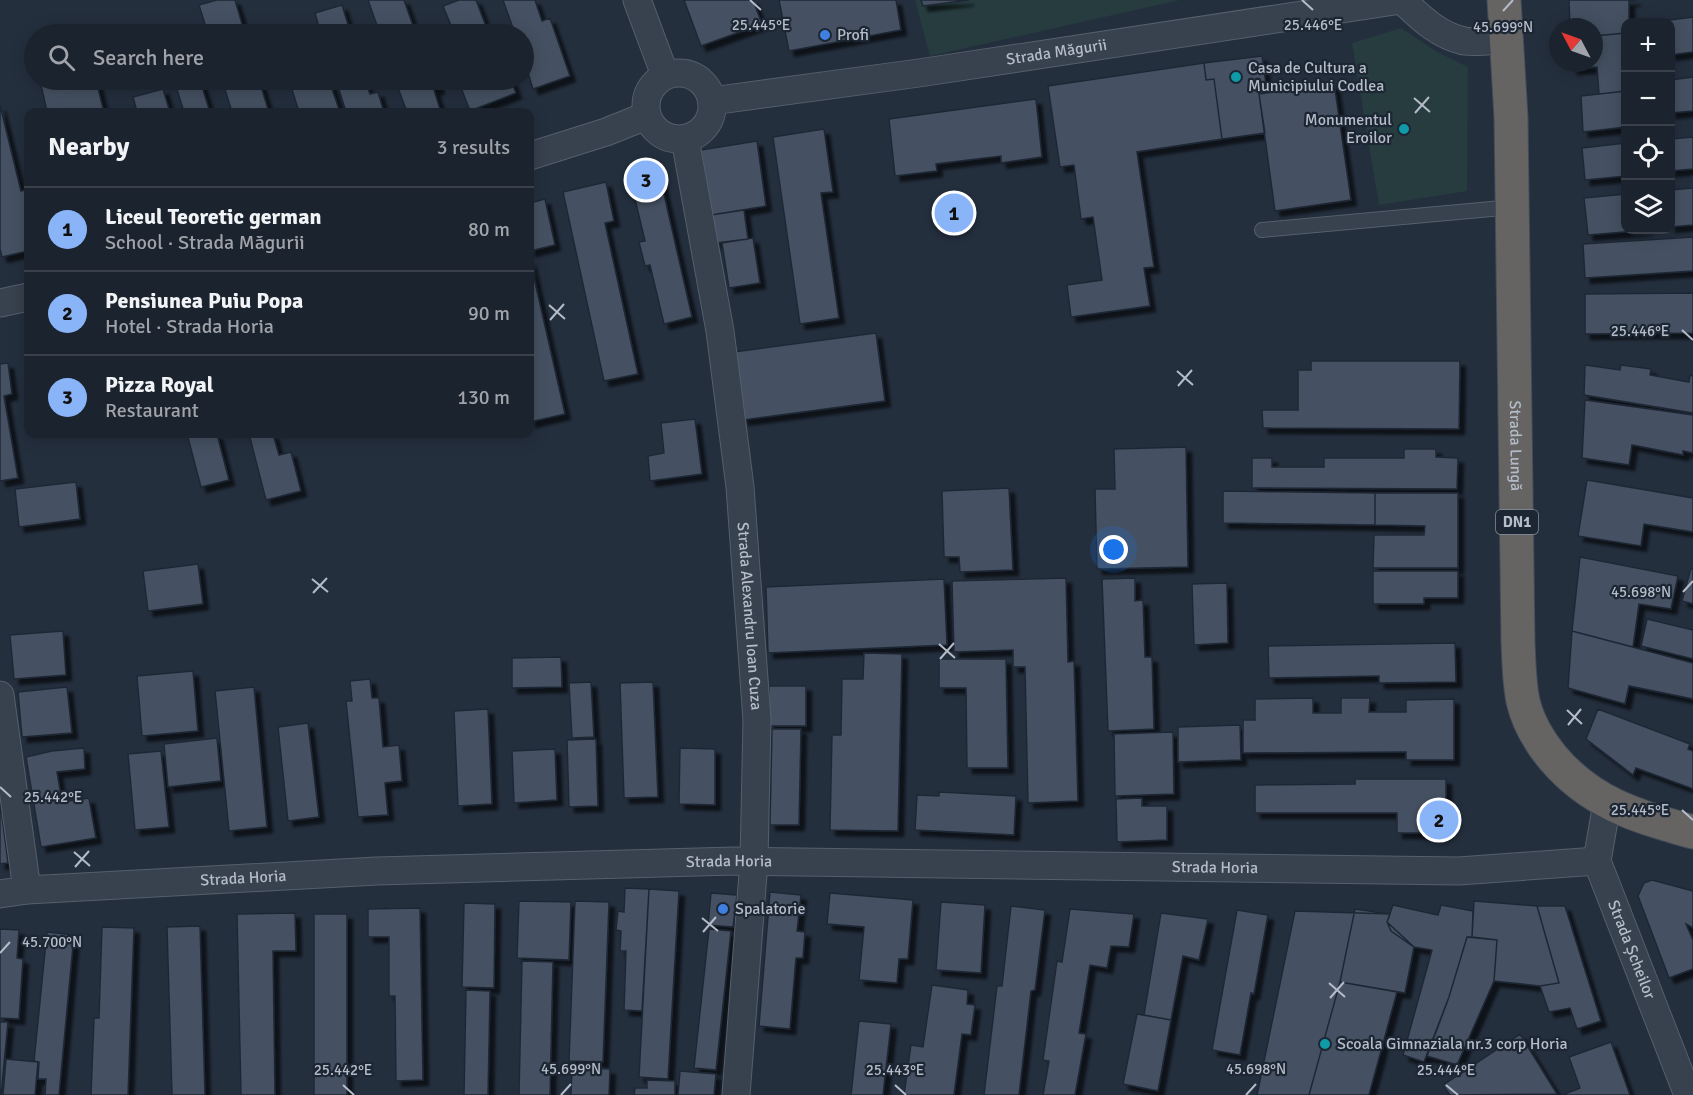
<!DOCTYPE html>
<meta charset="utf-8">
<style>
:root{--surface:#1b232e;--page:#242b36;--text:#f1f3f6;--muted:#a0a4aa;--line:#39404a;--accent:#8ab4f8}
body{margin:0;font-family:Signika,sans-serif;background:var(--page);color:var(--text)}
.controls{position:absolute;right:18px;top:18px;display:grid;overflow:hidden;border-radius:12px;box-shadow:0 3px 15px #0003}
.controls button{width:54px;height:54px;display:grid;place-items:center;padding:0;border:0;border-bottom:2px solid var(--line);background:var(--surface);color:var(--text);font:30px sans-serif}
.compass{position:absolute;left:1549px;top:18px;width:54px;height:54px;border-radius:50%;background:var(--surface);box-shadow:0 3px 15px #0003;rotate:311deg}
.you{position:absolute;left:1114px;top:550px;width:21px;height:21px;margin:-15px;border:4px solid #fff;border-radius:50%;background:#1a73e8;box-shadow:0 0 0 9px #1a73e833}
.badge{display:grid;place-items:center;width:39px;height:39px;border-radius:50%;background:var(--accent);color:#111;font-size:20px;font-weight:700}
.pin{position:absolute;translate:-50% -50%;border:3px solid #fff;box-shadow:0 2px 6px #0006}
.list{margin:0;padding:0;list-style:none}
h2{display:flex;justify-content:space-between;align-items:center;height:78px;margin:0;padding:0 24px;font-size:26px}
h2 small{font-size:20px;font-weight:400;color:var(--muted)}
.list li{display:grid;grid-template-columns:39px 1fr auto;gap:18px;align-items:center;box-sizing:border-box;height:84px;padding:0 24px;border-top:2px solid var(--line)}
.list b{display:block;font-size:22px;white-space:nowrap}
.list p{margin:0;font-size:20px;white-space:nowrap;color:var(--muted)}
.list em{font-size:20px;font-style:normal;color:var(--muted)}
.icon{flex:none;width:33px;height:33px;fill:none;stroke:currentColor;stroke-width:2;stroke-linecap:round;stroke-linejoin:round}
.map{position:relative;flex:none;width:1693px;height:1095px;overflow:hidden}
.search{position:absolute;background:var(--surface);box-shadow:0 3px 15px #0003;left:24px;top:24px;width:510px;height:66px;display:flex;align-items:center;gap:15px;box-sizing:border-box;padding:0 21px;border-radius:33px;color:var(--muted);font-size:22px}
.panel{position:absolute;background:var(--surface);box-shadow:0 3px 15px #0003;left:24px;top:108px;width:510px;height:330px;border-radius:12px}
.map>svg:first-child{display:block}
</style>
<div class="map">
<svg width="1693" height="1095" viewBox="0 0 1693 1095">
<defs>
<filter id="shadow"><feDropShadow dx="5.5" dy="5.5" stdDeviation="1.5" flood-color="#0009"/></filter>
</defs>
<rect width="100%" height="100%" fill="#242f3e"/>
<path fill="#263c3f" d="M915,0H1180L930,56Z
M1401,28L1437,52L1468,67L1467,191L1379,205L1352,43Z"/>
<path fill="#455162" stroke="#1f2835" stroke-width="1.5" filter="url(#shadow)" d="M217,0H235L245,34H208L199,5Z
M368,0H404L416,34H380Z
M459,0H476L489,34H442L441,32L452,28L443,6Z
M503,0H535L542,21L550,18L570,76L533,89L524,60V34H515Z
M684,0H753L762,24L701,46Z
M779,0H896L901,30L789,51Z
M921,0H969L923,6Z
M1569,0H1636L1629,1V22H1626V33L1594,36V27H1570Z
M342,5L351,34H321L315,13Z
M1693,17V52L1670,55V22H1655Z
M1626,33V91L1599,94L1597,67L1572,69V63H1594V36Z
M1262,56L1267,92L1259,94L1265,133L1222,139L1214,79L1206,80L1204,63Z
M1204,63L1206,80L1214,79L1222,139L1137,152L1154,267L1144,268L1150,306L1071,317L1067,285L1102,280L1093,217L1081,219L1074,165L1060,167L1048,86Z
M1693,77V111L1670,113V80Z
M40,80H96L104,112H47Z
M174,80H200L210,112H184Z
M222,80H259L269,112H232Z
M289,80H329L340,112H299Z
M336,80H365L370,94L378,92L384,112H346Z
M395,80H436L439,88L434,90L441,112H407Z
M458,80H511L516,93L470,111Z
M1334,83L1351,200L1275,211L1259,94Z
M163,89L170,112H137L133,97Z
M1626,91V127L1583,132L1581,96Z
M1036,99L1042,157L1001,163V156L936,164L937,171L895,176L889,119Z
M0,105L21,191L28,189V251L2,257L0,249Z
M824,129L833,192L821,193L839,318L800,324L773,137Z
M1693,137V169L1670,171V139Z
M757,141L766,206L711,215L701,150Z
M1626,143V176L1585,180L1582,148Z
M658,168L692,317L664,324L650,265L645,266L639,242L645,241L629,174Z
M606,182L614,221L605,223L638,374L604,381L563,192Z
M1693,188V225L1670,227V190Z
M1626,194V230H1648L1588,235L1584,198Z
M545,199L555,245L530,251V203Z
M744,210L748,239L716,243L711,215Z
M1693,237V271L1585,278L1583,244Z
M753,238L760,283L729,288L722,243Z
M530,260L565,414L530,422Z
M1693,293V333L1585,334V294Z
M876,333L885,401L743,420L734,352Z
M1311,361H1460L1459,429L1263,428L1262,410H1298V370H1311Z
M8,363L12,394L4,396L18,478L0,481V364Z
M1585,365L1620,370L1621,365L1651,369L1650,375L1689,382L1690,375L1693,376V413L1584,395Z
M1585,400L1693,415V453L1683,451V455L1632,445L1629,465L1582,458Z
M695,419L702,474L650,481L648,456L664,453L661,423Z
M187,434H217L229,480L201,487Z
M249,434H273L279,455L291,452L301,491L266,500Z
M1186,447L1188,567L1097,569L1095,489H1115L1114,449Z
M1404,449H1436V457L1458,458L1457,489L1252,488V458H1272V467H1324V458H1404Z
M1587,480L1693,498V532L1644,524L1641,546L1578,536Z
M76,482L80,519L19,527L15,489Z
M1009,488L1013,570L960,572L959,557H944L942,491Z
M1223,491L1375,493V525L1223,523Z
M1375,493H1458V568H1373L1374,535H1424L1425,526L1375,525Z
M1580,557L1678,576L1671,609L1639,604L1633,647L1572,631Z
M198,564L203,604L148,611L143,571Z
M1691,568L1693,569V604L1682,601Z
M1373,571H1458V598H1424V604H1373Z
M1066,578L1068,662L1074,661L1078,801L1028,803L1025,667H1013V650L954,652L952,581Z
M1135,578V601L1143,600L1145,657H1152L1154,729L1108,731L1102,579Z
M944,579L947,645L768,653L766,587Z
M1227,583L1228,643L1194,645L1192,584Z
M1647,619L1693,630V659L1641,646Z
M63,631L66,675L14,679L10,635Z
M1572,631L1693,663V699L1629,686L1625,704L1568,688Z
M1455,643L1456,682L1379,683V676L1269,678L1268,646Z
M864,653L902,654L898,831L830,830L832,735H841L842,679H863Z
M561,657L562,687L512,688V658Z
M939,659H1006L1008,768H967L966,688H939Z
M193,671L198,731L142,736L137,676Z
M370,679L372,698H379L383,747L399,745L402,781L385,783L388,815L358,817L346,701H352L350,681Z
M591,682L594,737L572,738L569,683Z
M653,682L658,797L624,798L620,683Z
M769,686H806V726H769Z
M67,687L72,733L22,737L18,692Z
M254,687L267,827L229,831L215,691Z
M1313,698V713H1341V698H1370L1369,712H1406V700L1454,699V760H1406V752L1243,753V720H1255V699Z
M488,709L492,804L458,806L454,711Z
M1598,709L1690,744L1688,749L1693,751V789L1636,768L1633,775L1586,739Z
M308,723L319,817L288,821L278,727Z
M1240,725L1241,760L1178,762V727Z
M772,729H801L799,825H770Z
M1173,732L1174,794L1115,796L1114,734Z
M217,738L221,781L168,787L164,744Z
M596,739L598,806L569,807L567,740Z
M84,748L85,769L57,772L62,802L89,798L96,838L41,847L26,757L52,751Z
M680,748L715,749V805L679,804Z
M555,749L557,800L514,803L512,751Z
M161,751L169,827L135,830L128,754Z
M1355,779H1446V833H1397V813H1255V785L1355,784Z
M939,792L1016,796L1014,835L915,830L917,795L939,796Z
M1142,798V806H1167V840L1117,842L1116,799Z
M0,801L8,863L0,864Z
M1652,880L1693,891V928L1686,924L1693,940V969L1669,978L1638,896L1644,883Z
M625,888L649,889L642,1011L624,1010L626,951H620L621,931L616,930L618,911L624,912Z
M649,889L679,891L668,1079L639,1077Z
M770,892L801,895L797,931L805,932L803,958H796L790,1029L759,1026Z
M711,893L737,895L733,927L708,925Z
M830,893L913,900L908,959H899L897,983L859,980L864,927L827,924Z
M519,901L571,902L569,960L517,958Z
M575,901L609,902L603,1062L569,1061Z
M1474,901L1537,906L1559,983L1540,986L1494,981L1497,940L1472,937Z
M941,902L985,905L981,973L936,970Z
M464,903L495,904L494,988L462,987Z
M1393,905L1438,915L1441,905L1473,911L1472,937H1467L1449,997L1424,1062L1403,1055L1432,950L1414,947L1391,931L1387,922Z
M1011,906L1045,910L1035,990L1031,991L1019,1095H984L997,986H1002Z
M1537,906H1565L1601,1021L1577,1029L1570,1008L1549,1012L1540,986L1559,983Z
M420,908L423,1080L396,1081L395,996H389V937H368V909Z
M1070,909L1134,914L1129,947L1111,946L1107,968L1090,965L1079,1033L1086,1034L1075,1095H1043L1049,1061L1043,1060L1057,961L1062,962Z
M1355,909L1390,914L1387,922L1391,931L1414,947L1405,993L1340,982Z
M1237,910L1268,915L1254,994L1251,993L1240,1055L1212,1050Z
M1295,911L1390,914L1387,922L1414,947L1405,993L1397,992L1369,1095H1257Z
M295,913L296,951H273L275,1095H241L237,914Z
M1161,913L1208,919L1199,960L1183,956L1171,1020L1144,1015Z
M314,914H347V1095H314Z
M200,926L205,1095H172L167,927Z
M102,927L134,928L128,1095H91L94,1018H99Z
M0,929L19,930L17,958L23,959L19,1019L0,1018Z
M709,929L731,931L716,1070L694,1068Z
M47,932L74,935L59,1095H45L46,1079H38L39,1062L34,1061Z
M1467,937L1497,940L1494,981L1457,1065L1427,1056L1449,997Z
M522,961L553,962L550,1095H519Z
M1340,982L1397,992L1369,1095H1309Z
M932,985L968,990L967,1004L975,1005L971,1035L962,1034L954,1095H904L911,1045L923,1047Z
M466,990L490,991L488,1095H464Z
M1137,1014L1171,1020L1158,1091L1123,1084Z
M859,1021L891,1024L883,1095H851Z
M0,1022H8L1,1095H0Z
M1520,1034L1557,1094L1450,1095L1443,1085Z
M1611,1042L1630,1095H1562L1580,1088L1569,1057Z
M6,1059L38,1062L35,1095H3Z
M572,1067L610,1069L609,1095H571Z
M680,1071L716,1074L714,1095H678Z
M647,1080L675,1081V1095H634L635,1088H647Z"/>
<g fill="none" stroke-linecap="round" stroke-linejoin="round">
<g stroke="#565f6c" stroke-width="16">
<path id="service" d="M1262,230L1513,207"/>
</g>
<g stroke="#565f6c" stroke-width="29">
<g id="minor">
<path d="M637,0L665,75"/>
<path d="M1402,0C1421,18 1438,35 1464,41C1477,43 1493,40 1506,39"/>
<circle cx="679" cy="106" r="33"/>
<path id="s1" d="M712,101L919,73L1401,0"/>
<path id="s2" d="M685,139L720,331L740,487L757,720L754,861L736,1095"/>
<path d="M530,156L606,132L646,116"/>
<path d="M0,303L28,297"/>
<path d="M0,695L27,890"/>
<path id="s3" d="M1607,803L1597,861L1688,1095"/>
<path id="s4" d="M0,894L27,890L377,871L734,861L1459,871L1597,861"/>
</g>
</g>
<g stroke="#434c59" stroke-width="35">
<g id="trunk">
<path id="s5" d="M1504,0L1511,117L1518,642C1519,662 1519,682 1523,701C1528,723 1539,741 1553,758C1592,804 1637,816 1693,832"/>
</g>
</g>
<use href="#service" stroke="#38414e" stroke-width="14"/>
<use href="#minor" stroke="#38414e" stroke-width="27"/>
<use href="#trunk" stroke="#656462" stroke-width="33"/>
</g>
<path fill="none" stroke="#b4bcc9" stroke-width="2" d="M750,0L761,10M1302,0L1313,10M1503,11L1513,0M1414,98L1430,112M1415,113L1429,97M549,305L565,319M550,320L564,304M1682,330L1693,340M1177,371L1193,385M1178,386L1192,370M312,579L328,592M1683,592L1693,581M313,593L327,578M939,644L955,658M940,659L954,643M1567,710L1582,724M1568,725L1581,709M0,787L11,797M1682,810L1693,820M74,852L90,866M75,867L89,851M702,918L718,931M703,932L716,917M0,953L10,942M1329,983L1345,997M1330,998L1344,982M343,1085L354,1095M895,1085L906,1095M1446,1085L1458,1095M561,1095L571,1084M1246,1095L1256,1084"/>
<g fill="#3f7fe0" stroke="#1d2633" stroke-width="2">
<circle cx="825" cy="35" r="6"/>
<circle cx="723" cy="909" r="6"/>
</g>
<g fill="#0f9aa8" stroke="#1d2633" stroke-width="2">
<circle cx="1236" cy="77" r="6"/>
<circle cx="1404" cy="129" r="6"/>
<circle cx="1325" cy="1044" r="6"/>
</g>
<g text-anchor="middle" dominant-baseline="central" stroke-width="4.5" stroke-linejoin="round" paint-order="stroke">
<rect fill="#1d2633" stroke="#878f9c" stroke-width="1.5" x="1496" y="510" width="42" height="24" rx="4.5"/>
<g font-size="15" font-weight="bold" fill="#b4bcc9">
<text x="1517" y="522">DN1</text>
</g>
<g font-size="16" fill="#b4bcc9" stroke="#1d2633" text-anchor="start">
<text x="837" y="35">Profi</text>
<text x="1248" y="68">Casa de Cultura a<tspan x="1248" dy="18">Municipiului Codlea</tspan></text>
<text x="1392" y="120" text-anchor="end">Monumentul<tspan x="1392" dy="18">Eroilor</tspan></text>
<text x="735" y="909">Spalatorie</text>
<text x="1337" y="1044">Scoala Gimnaziala nr.3 corp Horia</text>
</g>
<g font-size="16" fill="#b4bcc9" stroke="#1d2633">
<text stroke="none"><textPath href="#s1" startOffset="348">Strada Măgurii</textPath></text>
<text stroke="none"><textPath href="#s5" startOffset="446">Strada Lungă</textPath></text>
<text stroke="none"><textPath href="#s2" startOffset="482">Strada Alexandru Ioan Cuza</textPath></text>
<text stroke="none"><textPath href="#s4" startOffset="730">Strada Horia</textPath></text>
<text stroke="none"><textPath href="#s4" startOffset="1216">Strada Horia</textPath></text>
<text stroke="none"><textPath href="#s4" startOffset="244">Strada Horia</textPath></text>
<text stroke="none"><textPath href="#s3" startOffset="154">Strada Șcheilor</textPath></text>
</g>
</g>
<g font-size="15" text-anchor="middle" fill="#b4bcc9" stroke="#1d2633" stroke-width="4.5" stroke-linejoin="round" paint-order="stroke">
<text x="761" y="30">25.445°E</text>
<text x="1313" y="30">25.446°E</text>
<text x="1503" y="32">45.699°N</text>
<text x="1640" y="336">25.446°E</text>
<text x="1641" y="597">45.698°N</text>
<text x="53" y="802">25.442°E</text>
<text x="1640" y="815">25.445°E</text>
<text x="52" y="947">45.700°N</text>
<text x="571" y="1074">45.699°N</text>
<text x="1256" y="1074">45.698°N</text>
<text x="343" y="1075">25.442°E</text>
<text x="895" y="1075">25.443°E</text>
<text x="1446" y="1075">25.444°E</text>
</g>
</svg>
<div class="controls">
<button>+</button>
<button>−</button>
<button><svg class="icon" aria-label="locate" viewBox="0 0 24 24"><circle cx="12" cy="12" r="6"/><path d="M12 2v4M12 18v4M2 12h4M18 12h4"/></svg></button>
<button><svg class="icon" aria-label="layers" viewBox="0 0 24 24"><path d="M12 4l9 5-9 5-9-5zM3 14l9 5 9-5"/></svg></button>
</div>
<svg class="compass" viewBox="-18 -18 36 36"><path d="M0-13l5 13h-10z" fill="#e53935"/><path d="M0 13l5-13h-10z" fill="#a0a4aa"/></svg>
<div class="you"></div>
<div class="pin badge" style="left:954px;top:213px">1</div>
<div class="pin badge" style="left:1439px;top:820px">2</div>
<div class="pin badge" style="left:646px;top:180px">3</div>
<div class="search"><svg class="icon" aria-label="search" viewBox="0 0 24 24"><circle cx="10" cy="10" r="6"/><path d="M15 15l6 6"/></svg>Search here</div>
<section class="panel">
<h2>Nearby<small>3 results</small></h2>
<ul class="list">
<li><span class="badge">1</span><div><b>Liceul Teoretic german</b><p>School · Strada Măgurii</p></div><em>80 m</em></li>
<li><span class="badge">2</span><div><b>Pensiunea Puiu Popa</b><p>Hotel · Strada Horia</p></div><em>90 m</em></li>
<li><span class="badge">3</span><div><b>Pizza Royal</b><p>Restaurant</p></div><em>130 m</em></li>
</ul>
</section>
</div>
